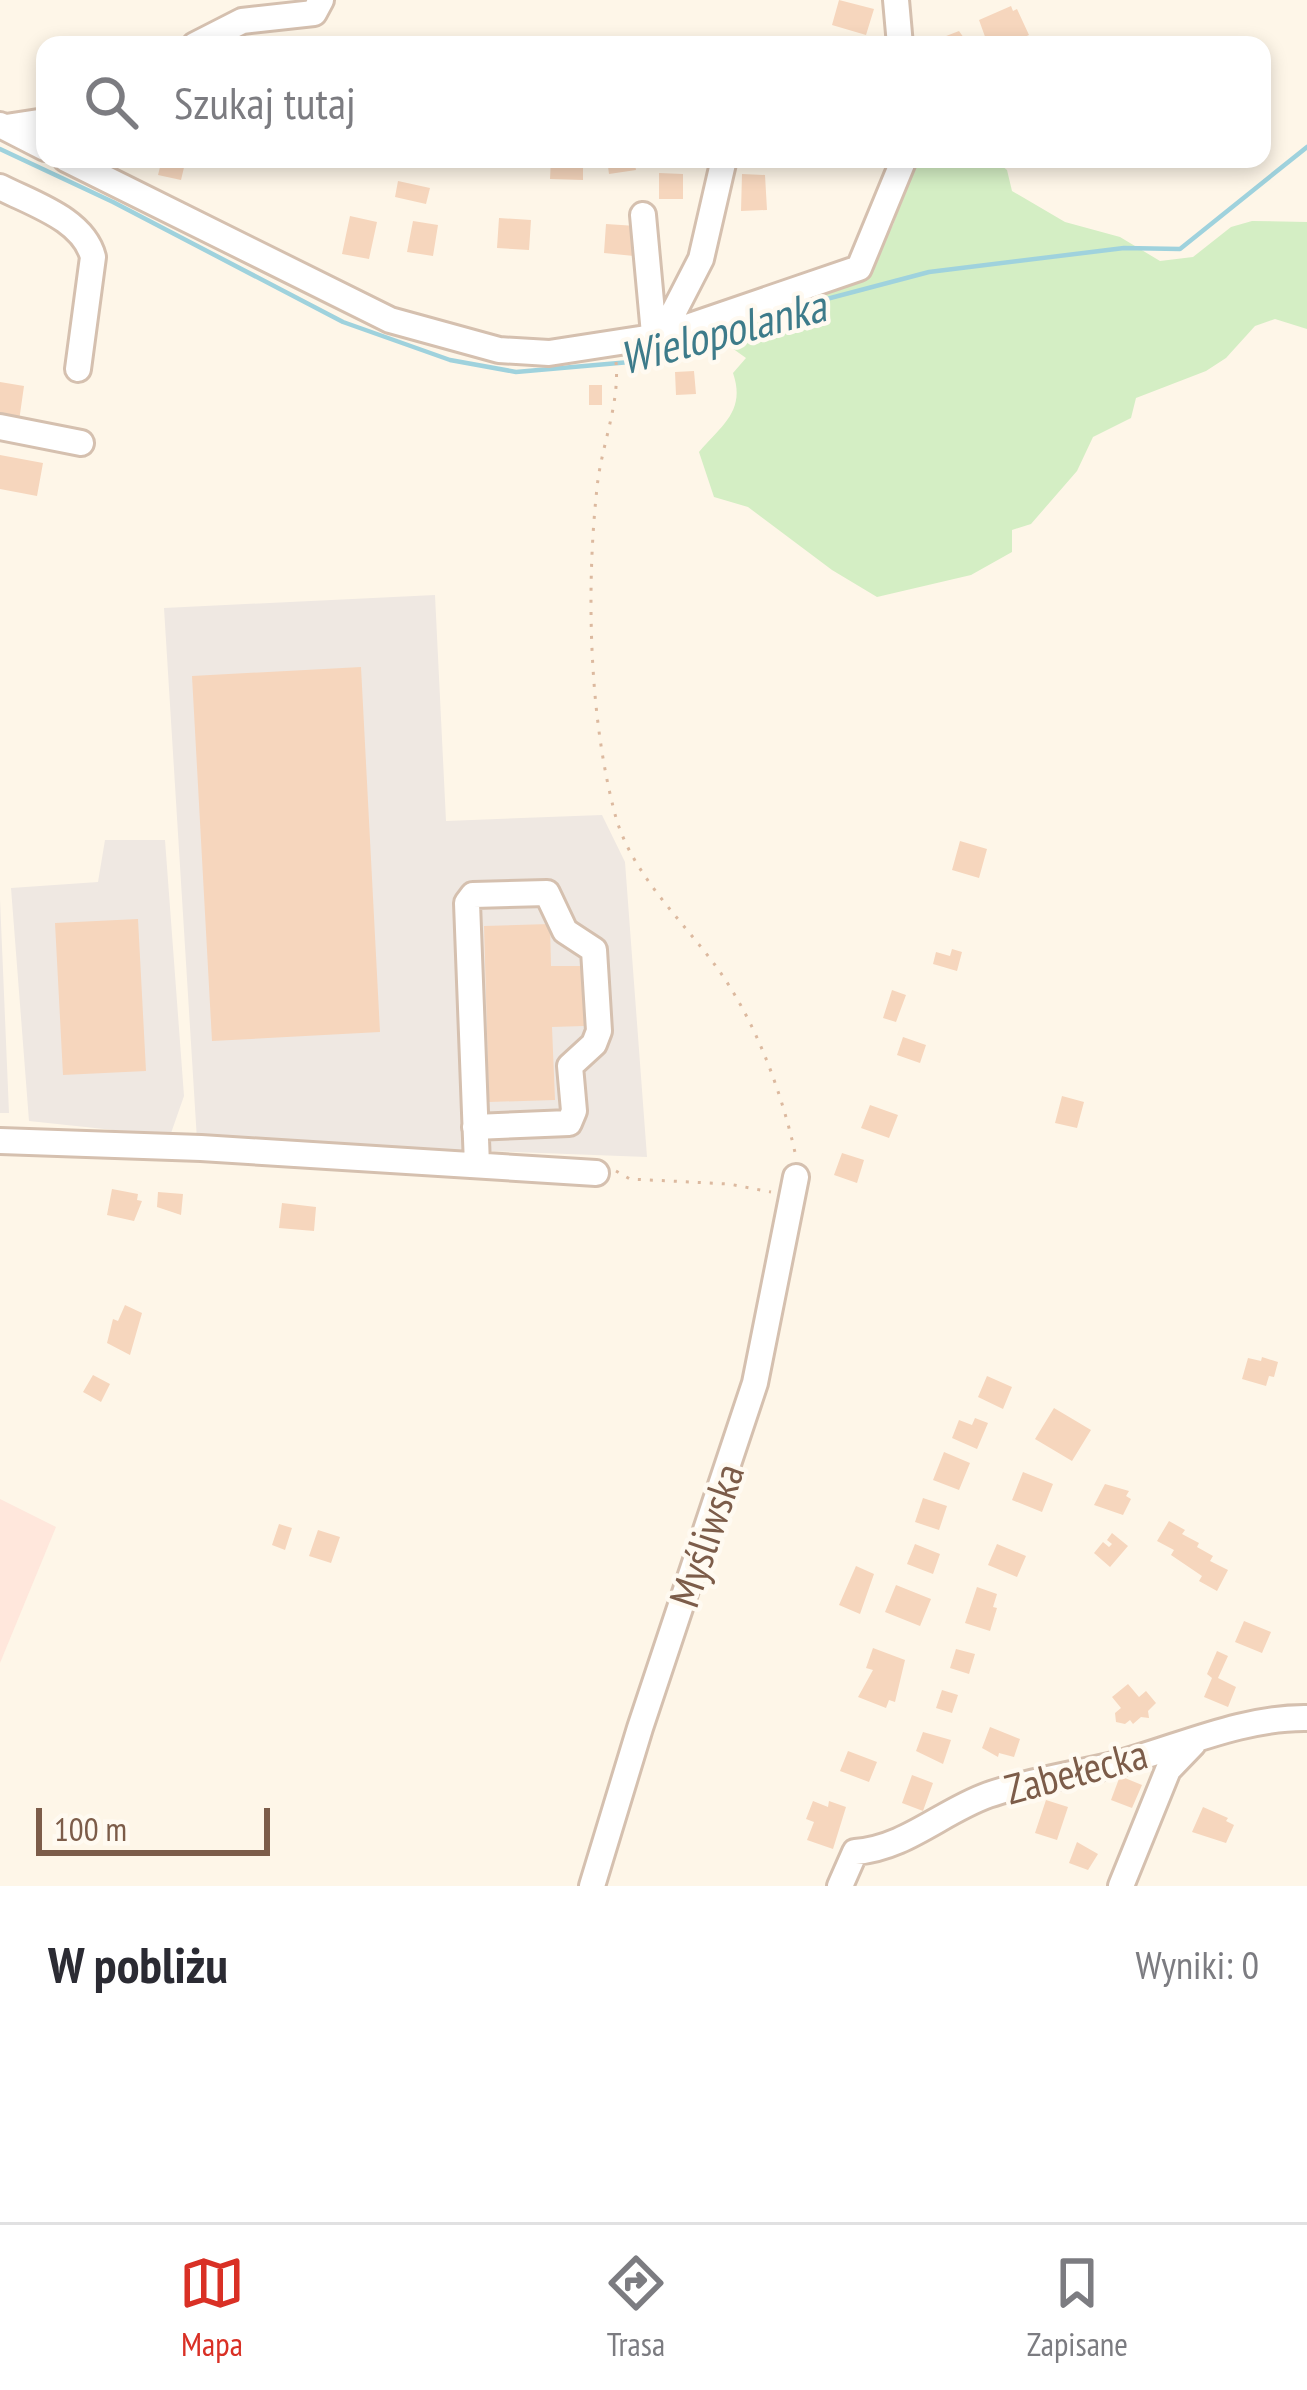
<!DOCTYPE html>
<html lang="pl">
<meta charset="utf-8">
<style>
:root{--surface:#fff;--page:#f7f7f7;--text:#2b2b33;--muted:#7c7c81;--line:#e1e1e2;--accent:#d93025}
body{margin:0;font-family:"PT Sans Narrow",sans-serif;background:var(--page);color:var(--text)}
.scale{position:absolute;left:36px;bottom:30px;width:234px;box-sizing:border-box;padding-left:12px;border:6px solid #7c5c49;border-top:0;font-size:33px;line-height:42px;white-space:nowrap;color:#7c5c49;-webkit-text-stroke:9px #fffaf1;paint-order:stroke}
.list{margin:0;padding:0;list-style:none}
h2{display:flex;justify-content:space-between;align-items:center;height:156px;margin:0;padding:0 48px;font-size:51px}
h2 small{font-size:39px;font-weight:400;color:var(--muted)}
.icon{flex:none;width:66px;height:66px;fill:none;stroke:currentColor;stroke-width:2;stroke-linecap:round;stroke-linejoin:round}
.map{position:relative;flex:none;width:1307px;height:1886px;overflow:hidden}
.search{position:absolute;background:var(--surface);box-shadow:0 6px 18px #0003;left:36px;right:36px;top:36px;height:132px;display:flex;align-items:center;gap:30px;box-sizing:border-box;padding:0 42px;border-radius:24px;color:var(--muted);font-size:45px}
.sheet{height:336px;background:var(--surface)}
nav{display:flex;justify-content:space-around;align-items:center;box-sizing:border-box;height:168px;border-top:3px solid var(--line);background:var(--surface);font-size:33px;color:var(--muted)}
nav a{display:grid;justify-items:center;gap:6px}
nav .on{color:var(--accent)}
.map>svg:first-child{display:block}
</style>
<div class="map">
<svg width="1307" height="1886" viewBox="0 0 1307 1886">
<rect width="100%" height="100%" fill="#fef6e8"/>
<path fill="#ffe7dc" d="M0,1499L56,1527L0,1663Z"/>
<path fill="#efe8e2" d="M435,595L446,821L602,815L625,862L647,1157L197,1140L164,608Z
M105,840H165L184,1096L170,1136L29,1121L11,888L98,882Z
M0,899L9,1113H0Z"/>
<path fill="#d4eec4" d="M916,159H993L1007,170L1012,191L1065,222L1120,237L1160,261L1193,257L1231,227L1252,221L1307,222V329L1275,319L1255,326L1226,358L1206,371L1136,398L1131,418L1093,437L1077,471L1031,524L1012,530V552L971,575L877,597L832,570L748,507L714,497L699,452C722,425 746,411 733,373L746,358L732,348L724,326L871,267L893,225Z"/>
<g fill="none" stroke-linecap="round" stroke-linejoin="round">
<path stroke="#9fd2dd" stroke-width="4.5" d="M0,149L113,202L343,322L450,360L516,372L630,362L711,338L762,316L929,272L1124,248L1180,249L1307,147"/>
</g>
<path fill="#f6d6bd" d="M839,0L874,9L866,35L832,25Z
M1011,6L1013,11L1017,9L1029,35L1007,45H988L979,20Z
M959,31L969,45H923Z
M162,159H186L181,180L158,175Z
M551,159H583V180L550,179Z
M607,159H634L636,170L609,174Z
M659,173L683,174V199H659Z
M742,174L765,175L767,210L741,211Z
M398,181L430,188L426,204L395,197Z
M350,216L377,222L369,259L342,254Z
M499,218L531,220L529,250L497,248Z
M413,221L438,225L433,256L407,252Z
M606,224L636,226L634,256L604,253Z
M694,371L696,394L676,395L675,372Z
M0,382L24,386L19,421L0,418Z
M589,385H602V405H589Z
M0,455L43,463L37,496L0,489Z
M361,667L380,1032L212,1041L192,676Z
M960,841L987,849L979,878L952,870Z
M138,919L146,1071L63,1075L55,923Z
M550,924L551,966H583L584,1026L552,1027L555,1100L489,1102L484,926Z
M952,949L962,952L957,971L933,964L936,952L950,956Z
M892,990L906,995L896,1022L883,1018Z
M903,1037L926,1045L920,1063L897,1055Z
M1062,1096L1084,1102L1077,1128L1055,1123Z
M870,1105L898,1115L889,1138L861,1128Z
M842,1153L864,1160L857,1183L834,1175Z
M112,1189L138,1194L137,1200L142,1201L134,1221L107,1215Z
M158,1192L183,1194L181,1215L157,1207Z
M282,1203L316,1207L314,1231L279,1228Z
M125,1305L142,1313L130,1355L107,1343L113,1319L118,1321Z
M1262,1357L1278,1362L1274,1377L1269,1376L1266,1386L1242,1379L1248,1358L1261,1361Z
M93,1375L110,1384L101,1402L83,1392Z
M987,1376L1012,1387L1003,1409L978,1397Z
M1054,1408L1091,1430L1072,1461L1035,1439Z
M975,1418L988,1423L977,1449L952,1438L959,1420L972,1425Z
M944,1452L970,1463L959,1490L933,1480Z
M1023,1472L1053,1484L1042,1512L1012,1500Z
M1105,1484L1129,1491L1126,1496L1131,1499L1123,1515L1094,1505Z
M923,1498L947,1506L939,1530L915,1522Z
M1169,1521L1185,1530L1182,1534L1199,1543L1197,1547L1213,1556L1210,1561L1228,1570L1217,1591L1199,1581L1202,1576L1171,1555L1174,1550L1157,1541Z
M279,1524L292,1528L285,1550L272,1545Z
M318,1530L340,1537L331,1563L309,1556Z
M1112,1533L1128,1546L1110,1567L1094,1553L1103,1542L1109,1547L1112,1544L1107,1540Z
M915,1544L940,1554L933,1574L907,1564Z
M997,1544L1026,1556L1017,1577L988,1565Z
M856,1566L874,1574L860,1614L839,1605Z
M896,1585L931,1599L920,1626L885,1612Z
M977,1587L997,1594L993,1607L997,1608L990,1631L965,1623Z
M1244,1621L1271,1632L1262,1653L1235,1642Z
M873,1648L905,1660L895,1702L889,1700L886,1708L858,1697L873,1670L866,1668Z
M956,1649L975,1654L969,1674L950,1668Z
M1217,1651L1228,1656L1218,1678L1236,1687L1228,1707L1204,1697L1212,1678L1207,1674Z
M1128,1684L1139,1697L1146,1691L1156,1703L1148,1711L1149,1718L1141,1717L1133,1724L1130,1720L1125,1724L1116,1722L1115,1713L1121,1708L1112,1697Z
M942,1690L958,1695L952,1713L936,1708Z
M990,1727L1020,1739L1014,1757L999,1753L998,1757L982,1748Z
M923,1732L951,1740L943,1764L916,1751Z
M848,1751L877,1762L869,1782L840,1771Z
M912,1775L933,1783L923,1811L902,1803Z
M1120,1776L1142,1785L1132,1808L1111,1800Z
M1046,1800L1068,1807L1057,1840L1035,1833Z
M813,1801L828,1807L829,1801L846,1807L833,1849L807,1840L814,1822L806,1819Z
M1203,1807L1228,1818L1226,1821L1234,1825L1226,1843L1192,1832Z
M1077,1842L1098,1854L1088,1870L1069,1863Z"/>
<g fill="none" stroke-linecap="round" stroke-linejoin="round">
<g stroke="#d5c0af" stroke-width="30">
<path id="minor" d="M896,0L900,45
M195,45L242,21L314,13L321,0
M0,125L45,148
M6,127L45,121
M66,159L390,320L499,350L549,353L646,338L666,327L701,259L724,159
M0,187C33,204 83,219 93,257L78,369
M643,215L654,334
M666,327L684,328L859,268L904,159
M0,427L81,443
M475,1127L569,1123L574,1111L570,1066L594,1044L599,1031L594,950L565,931L547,893L473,895L467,903L477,1165
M0,1141L201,1148L596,1173
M592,1886L640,1728L755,1383L796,1177
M840,1886L855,1852C906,1848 941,1812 988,1795C1028,1781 1071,1775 1113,1765C1175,1749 1241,1717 1307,1718
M1121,1886L1168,1770L1193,1744"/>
</g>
<path stroke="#dcb99f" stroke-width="3" stroke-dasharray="3 9" stroke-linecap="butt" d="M616,362C620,405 601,446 597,488C586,588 589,717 615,814C630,872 681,919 715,965C755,1019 782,1092 796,1157
M616,1171L630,1179L729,1184L771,1192"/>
<use href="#minor" stroke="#fff" stroke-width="24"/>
</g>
<g text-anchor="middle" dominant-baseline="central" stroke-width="9" stroke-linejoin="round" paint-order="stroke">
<g font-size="42" fill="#7c5c49" stroke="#fffaf1">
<text transform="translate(706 1535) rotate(-71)">Myśliwska</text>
<text transform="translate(1076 1771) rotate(-15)">Zabełecka</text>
</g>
<g font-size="45" font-style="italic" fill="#3d7b8a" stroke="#fffaf1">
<text transform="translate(722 331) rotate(-15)">Wielopolanka</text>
</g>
</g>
</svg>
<div class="scale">100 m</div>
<div class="search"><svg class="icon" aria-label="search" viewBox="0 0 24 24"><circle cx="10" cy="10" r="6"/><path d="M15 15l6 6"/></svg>Szukaj tutaj</div>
</div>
<section class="sheet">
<h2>W pobliżu<small>Wyniki: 0</small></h2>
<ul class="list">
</ul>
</section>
<nav>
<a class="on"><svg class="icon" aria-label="map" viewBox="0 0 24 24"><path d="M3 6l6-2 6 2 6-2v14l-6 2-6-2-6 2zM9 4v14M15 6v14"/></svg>Mapa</a>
<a><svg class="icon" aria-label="directions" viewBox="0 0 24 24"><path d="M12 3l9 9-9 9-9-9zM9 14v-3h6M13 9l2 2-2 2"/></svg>Trasa</a>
<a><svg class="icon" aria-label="saved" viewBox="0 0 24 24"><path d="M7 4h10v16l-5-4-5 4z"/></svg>Zapisane</a>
</nav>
